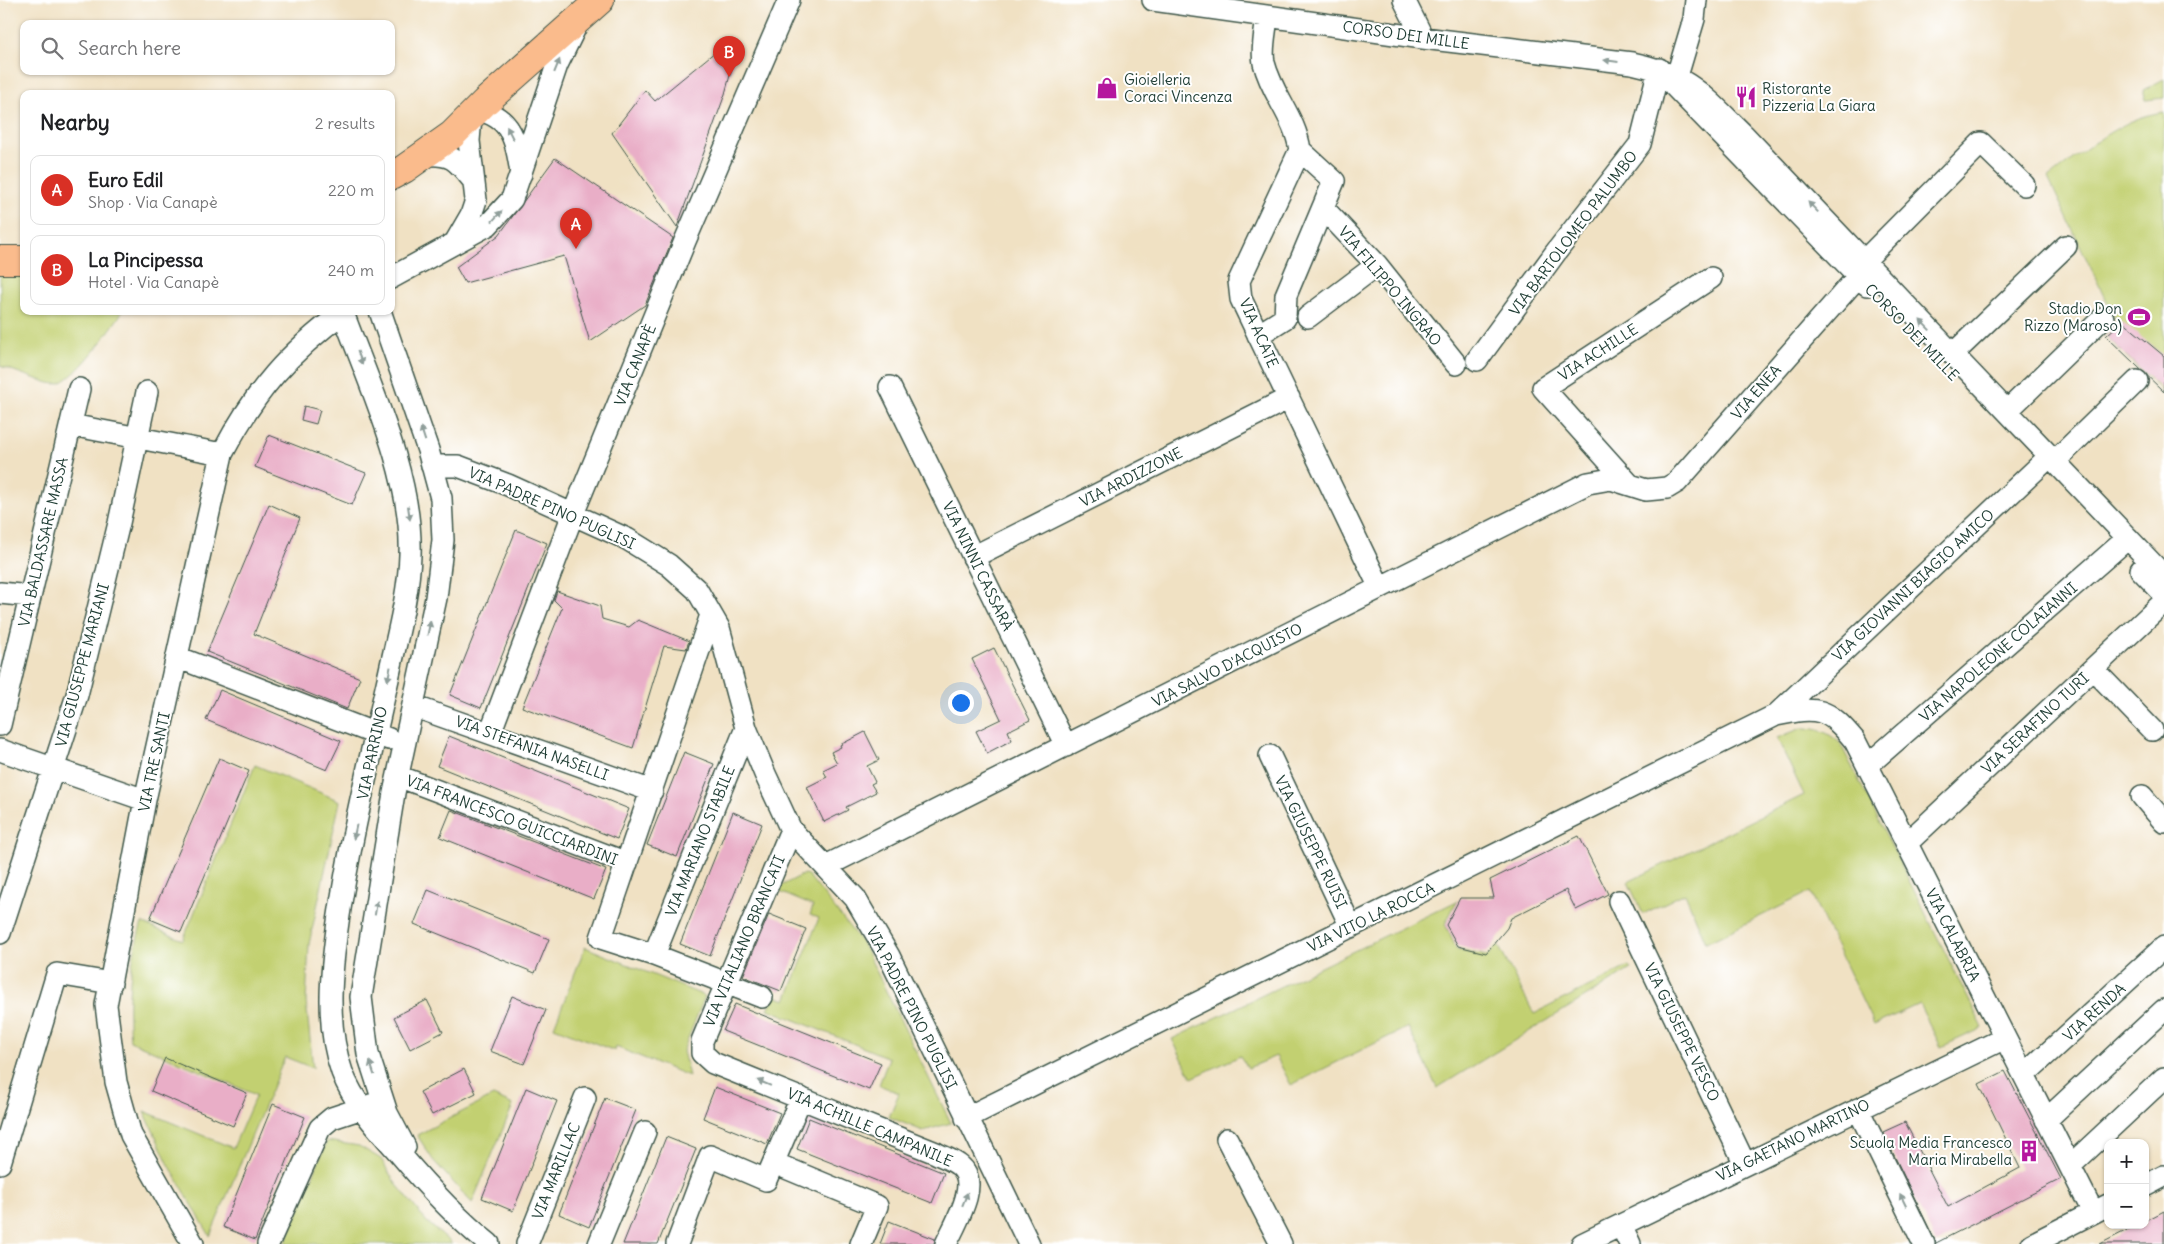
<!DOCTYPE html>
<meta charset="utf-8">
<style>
:root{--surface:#fff;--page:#f2f2f2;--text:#202124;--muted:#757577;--line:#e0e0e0;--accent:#d93025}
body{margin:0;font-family:Delius,sans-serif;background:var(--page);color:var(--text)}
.controls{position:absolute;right:15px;bottom:15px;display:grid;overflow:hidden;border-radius:10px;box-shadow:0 1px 4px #0004}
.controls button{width:45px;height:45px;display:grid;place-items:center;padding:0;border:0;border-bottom:1px solid var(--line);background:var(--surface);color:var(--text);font:25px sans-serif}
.you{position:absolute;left:960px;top:702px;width:18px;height:18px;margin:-12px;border:4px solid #fff;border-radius:50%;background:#1a73e8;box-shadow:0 0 0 8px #1a73e833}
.badge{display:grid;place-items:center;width:32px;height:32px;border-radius:50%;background:var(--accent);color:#fff;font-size:16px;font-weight:700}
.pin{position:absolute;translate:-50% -41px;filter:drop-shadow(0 1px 2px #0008)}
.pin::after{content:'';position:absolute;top:26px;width:18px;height:15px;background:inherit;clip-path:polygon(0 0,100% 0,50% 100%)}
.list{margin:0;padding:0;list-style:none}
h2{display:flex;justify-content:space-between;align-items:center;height:65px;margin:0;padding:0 20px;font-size:21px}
h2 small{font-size:16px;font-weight:400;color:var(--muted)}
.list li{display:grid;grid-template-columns:32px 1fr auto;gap:15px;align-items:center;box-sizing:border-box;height:70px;margin:0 10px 10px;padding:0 10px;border:1px solid var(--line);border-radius:10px}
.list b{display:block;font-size:19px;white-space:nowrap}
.list p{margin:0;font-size:16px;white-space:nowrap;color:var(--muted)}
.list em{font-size:16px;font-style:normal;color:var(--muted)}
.icon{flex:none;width:28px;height:28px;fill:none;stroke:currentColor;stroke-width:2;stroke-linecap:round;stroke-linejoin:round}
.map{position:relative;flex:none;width:2164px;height:1244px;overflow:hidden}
.search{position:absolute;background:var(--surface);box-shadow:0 1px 4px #0004;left:20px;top:20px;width:375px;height:55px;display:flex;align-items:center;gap:12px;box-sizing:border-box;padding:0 18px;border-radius:10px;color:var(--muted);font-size:19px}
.panel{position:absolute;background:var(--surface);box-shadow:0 1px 4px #0004;left:20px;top:90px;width:375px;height:225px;border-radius:10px}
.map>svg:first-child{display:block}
</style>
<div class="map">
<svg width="2164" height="1244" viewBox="0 0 2164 1244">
<rect width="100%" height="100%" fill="#fff"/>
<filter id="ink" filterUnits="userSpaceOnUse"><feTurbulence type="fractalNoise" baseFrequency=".02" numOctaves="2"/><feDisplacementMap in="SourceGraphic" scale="10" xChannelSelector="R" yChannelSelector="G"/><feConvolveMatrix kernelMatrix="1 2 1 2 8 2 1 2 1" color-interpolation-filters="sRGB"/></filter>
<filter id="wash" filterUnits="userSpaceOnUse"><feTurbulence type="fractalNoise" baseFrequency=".0096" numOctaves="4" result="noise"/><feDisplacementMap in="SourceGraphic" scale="20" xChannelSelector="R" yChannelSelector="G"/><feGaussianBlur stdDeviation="1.12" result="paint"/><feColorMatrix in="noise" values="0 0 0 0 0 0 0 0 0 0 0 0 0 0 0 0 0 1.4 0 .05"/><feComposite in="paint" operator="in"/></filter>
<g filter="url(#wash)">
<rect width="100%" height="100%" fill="#f0e1c3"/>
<path fill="#c2d071" stroke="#708652" d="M2164,79V98L2146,100L2143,90Z
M2164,112V394L2106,336L2118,325L2048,178C2082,153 2120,117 2164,112Z
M0,273L24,274V311H123C112,327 74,384 55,384C44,383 13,370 0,366Z
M1802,728C1818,728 1828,732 1840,743L1983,1028L1941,1047L1919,1004L1874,1025L1810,892L1706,943L1685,893L1643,914L1628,882L1804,795L1777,738Z
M255,765L340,801L309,944L306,1001L313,1068L285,1057L210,1236L168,1163L144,1111L233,1148L256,1095L130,1041C127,1002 129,961 142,923L183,940Z
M804,874L808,875L863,944L951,1123L923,1131L889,1117L899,1093L879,1085L889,1058L768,1009L775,996L786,1000L819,918L810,915L813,906L780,892L779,887Z
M1457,901L1445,924L1457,950L1487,956L1498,945L1534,1014L1629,966L1631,969L1437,1088L1408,1027L1291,1085L1276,1056L1248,1068L1240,1056L1192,1078L1172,1039Z
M585,947L705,996L683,1051L689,1076L616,1047L615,1051L554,1027Z
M493,1096L513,1105L472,1203L433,1160L417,1135Z
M327,1141L359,1146L381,1159L394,1181L426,1221L452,1244H285Z"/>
<g id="blocks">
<path fill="#e9aec7" d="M721,47L734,60L725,94L677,227L612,133L645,90L655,101Z
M555,158L673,238L645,305L590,342L564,256L465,283L456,267L499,235Z
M2122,321L2164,356V392L2106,336Z
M304,406L320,410L316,424L301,420Z
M269,435L366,473L352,505L255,467Z
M269,504L300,518L254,634L360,678L347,709L207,652Z
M516,530L547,543L481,708L450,695Z
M557,591L600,606L602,619L629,627L638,620L689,641L686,649L664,646L633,748L522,707L562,608L554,600Z
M994,648L1030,720L1008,731L1012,740L987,753L976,731L1001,719L972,659Z
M220,690L341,741L327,770L206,720Z
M865,732L879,760L867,766L875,782L871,784L876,792L846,807L848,810L824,822L807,787L827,777L823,770L837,763L831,752L841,747L840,745Z
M449,736L629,809L617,839L437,766Z
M684,752L714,764L677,857L647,845Z
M219,758L249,771L181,932L150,919Z
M451,810L606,870L594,899L440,837Z
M733,812L762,824L710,956L680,944Z
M1579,836L1608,894L1576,910L1566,890L1511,918L1507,928L1486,953L1458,946L1446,925L1460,898H1494L1490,880Z
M428,890L549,939L535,973L414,924Z
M769,914L806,929L781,991L743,976Z
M512,996L546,1010L524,1064L490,1051Z
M427,1000L443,1032L410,1049L394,1017Z
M735,1004L881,1063L869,1090L723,1031Z
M165,1058L247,1093L233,1126L151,1091Z
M464,1069L476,1093L432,1115L420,1092Z
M2005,1071L2061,1179L1936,1243L1883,1132L1905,1122L1948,1207L2020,1168L1979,1084Z
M715,1087L780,1113L767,1144L703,1118Z
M526,1088L557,1101L513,1211L482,1198Z
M605,1098L636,1110L589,1227L559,1214Z
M273,1104L305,1117L255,1240L223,1227Z
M809,1118L944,1173L932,1203L797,1149Z
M666,1137L696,1149L658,1244H623Z
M2164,1211V1244H2100L2137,1225H2145V1221Z
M889,1221L935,1239L934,1244H880Z"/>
</g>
</g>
<g filter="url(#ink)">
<use href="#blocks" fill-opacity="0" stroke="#3e5649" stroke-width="1"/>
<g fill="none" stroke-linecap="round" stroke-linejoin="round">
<g stroke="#3e5649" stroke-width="24">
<path id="minor" d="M1153,0L1423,38L1632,63C1689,75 1704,96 1743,134L2164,576
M1404,0L1423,38
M1267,16C1266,30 1261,49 1264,63C1272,95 1295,117 1300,150L1239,281L1241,299L1380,588
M1677,76L1694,19L1696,0
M1674,86L1867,285
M477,110C512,116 517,143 521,174
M424,155C451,153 456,159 472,179
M1323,208L1377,265L1456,364
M456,241L471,215L476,200L469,141L471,117
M1864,261L1981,143L2024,185
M391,278L488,225L512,199L557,65L577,24
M380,311L428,450L441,498L443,540L436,598L394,793L361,997L368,1054L387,1113L405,1147
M343,313C370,386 413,477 410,555C409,594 396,641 388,679C370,760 350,840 338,922C331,971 325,1024 342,1072C354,1104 378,1129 400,1154C427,1186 456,1218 489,1244
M1308,317L1377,265
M1258,335L1285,318L1286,295L1334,181L1300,150
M1953,354L2066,246
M1477,360L1556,252L1640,144L1659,69
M890,387L1066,746
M2007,411L2103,318
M71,425L222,454
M2055,461L2137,381
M432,466H458L508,485L627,539L669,565L697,590L719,628L746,728L765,774L791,830L855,898L889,956L1029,1244
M1630,485L1543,388L1711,278
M973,557L1289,398
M2141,570L2164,594
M0,593L30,596
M711,615L601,938L654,955L762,997
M177,657L389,739
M2093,669L2152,730
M413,706L652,791
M1776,715L2050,456
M0,725L79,389
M490,733L573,514L685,241L789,0
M0,750L145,800
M1270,756L1351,927
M1868,765L2128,538
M398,776L627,863
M2142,796L2164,822
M791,830L702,1041V1053L713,1063L936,1153C943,1157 953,1160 960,1166C981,1183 955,1224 946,1244
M1907,843L2164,602
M826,866L1588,483L1611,479L1646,490L1667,488L1677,482L1868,265
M1619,901L1745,1164
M0,933L77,695L119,523L147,392
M654,955L746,728
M2024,1075L2164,947
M1858,1109L1924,1244
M966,1118L1776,715C1818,706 1827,707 1855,741L2093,1212
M2046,1120L2164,1010
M1227,1139L1281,1244
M0,1163L57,974L111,983
M774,1163L877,1206L861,1244
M2070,1166L2164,1078
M2145,1186L2164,1176
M1621,1225L1630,1244
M193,1244L131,1135L116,1082L106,1005L145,800L222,454C255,391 288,353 345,311
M268,1244L320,1128L332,1118L374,1104
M527,1244L585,1098
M599,1244L645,1132
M677,1244L710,1156L766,1180L801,1098
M1582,1244L2005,1038
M2032,1244L2108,1205"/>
</g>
<g stroke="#3e5649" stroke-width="30">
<path id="major" d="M391,176L404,169L452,135L485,102L600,0
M0,260H24"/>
</g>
<use href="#minor" stroke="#fff" stroke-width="21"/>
<use href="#major" stroke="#fabb8c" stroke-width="28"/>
</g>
<defs><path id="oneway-solid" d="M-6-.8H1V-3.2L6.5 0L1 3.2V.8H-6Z" transform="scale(1.25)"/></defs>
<g fill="#8f9e9a">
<use href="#oneway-solid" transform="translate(1611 61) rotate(-173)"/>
<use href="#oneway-solid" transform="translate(557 66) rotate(-68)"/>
<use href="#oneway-solid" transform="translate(510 133) rotate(-117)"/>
<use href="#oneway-solid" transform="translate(1813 207) rotate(-134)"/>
<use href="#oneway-solid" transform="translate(497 216) rotate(-48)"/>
<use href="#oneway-solid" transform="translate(1925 325) rotate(-134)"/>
<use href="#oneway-solid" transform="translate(360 358) rotate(70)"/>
<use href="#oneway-solid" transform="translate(423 434) rotate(-108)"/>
<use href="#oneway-solid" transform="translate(409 513) rotate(82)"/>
<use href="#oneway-solid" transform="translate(429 628) rotate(-78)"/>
<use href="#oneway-solid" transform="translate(389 674) rotate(102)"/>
<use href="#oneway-solid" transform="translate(355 832) rotate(102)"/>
<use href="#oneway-solid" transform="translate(376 908) rotate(-81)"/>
<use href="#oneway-solid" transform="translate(372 1068) rotate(-108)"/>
<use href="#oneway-solid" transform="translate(764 1083) rotate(-158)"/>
<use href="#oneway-solid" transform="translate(965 1199) rotate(-68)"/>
<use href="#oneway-solid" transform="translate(1903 1200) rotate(-116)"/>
</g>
</g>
<defs>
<g id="shop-bare" transform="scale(1.725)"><path d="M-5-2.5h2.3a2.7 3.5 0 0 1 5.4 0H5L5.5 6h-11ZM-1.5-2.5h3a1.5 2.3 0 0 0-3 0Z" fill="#b5179e" stroke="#fff" stroke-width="2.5" paint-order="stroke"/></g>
<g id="restaurant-bare" transform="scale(1.725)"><path d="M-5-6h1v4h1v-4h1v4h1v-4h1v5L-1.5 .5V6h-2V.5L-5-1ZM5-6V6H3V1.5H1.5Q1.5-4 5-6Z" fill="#b5179e" stroke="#fff" stroke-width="2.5" paint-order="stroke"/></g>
<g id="stadium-bare" transform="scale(1.725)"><path d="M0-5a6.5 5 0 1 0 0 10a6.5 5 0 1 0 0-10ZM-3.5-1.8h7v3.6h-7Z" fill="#b5179e" stroke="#fff" stroke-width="2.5" paint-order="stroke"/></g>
<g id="building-bare" transform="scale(1.725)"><path d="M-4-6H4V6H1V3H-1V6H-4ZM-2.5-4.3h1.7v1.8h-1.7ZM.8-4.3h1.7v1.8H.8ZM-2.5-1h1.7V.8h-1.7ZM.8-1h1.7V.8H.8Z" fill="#b5179e" stroke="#fff" stroke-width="2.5" paint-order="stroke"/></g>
</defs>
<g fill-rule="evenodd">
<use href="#shop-bare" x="1107" y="88"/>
<use href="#restaurant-bare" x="1746" y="97"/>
<use href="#stadium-bare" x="2139" y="317"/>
<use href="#building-bare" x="2029" y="1151"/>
</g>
<g text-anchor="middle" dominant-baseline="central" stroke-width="4" stroke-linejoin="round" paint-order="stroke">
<g font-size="15" fill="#1f3d34" stroke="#fff">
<text transform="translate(1406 35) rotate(8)">CORSO DEI MILLE</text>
<text transform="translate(1573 233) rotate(-53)">VIA BARTOLOMEO PALUMBO</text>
<text transform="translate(1390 286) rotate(50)">VIA FILIPPO INGRAO</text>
<text transform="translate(1912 332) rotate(46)">CORSO DEI MILLE</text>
<text transform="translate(1259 333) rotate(66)">VIA ACATE</text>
<text transform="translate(1598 352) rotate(-33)">VIA ACHILLE</text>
<text transform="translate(635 365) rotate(-68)">VIA CANAPÈ</text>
<text transform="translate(1756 392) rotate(-49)">VIA ENEA</text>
<text transform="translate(1131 477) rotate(-27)">VIA ARDIZZONE</text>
<text transform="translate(552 508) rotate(24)">VIA PADRE PINO PUGLISI</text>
<text transform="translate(43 542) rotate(-77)">VIA BALDASSARE MASSA</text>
<text transform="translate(978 566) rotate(64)">VIA NINNI CASSARÀ</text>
<text transform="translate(1913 585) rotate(-43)">VIA GIOVANNI BIAGIO AMICO</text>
<text transform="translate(1998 652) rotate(-41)">VIA NAPOLEONE COLAIANNI</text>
<text transform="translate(82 665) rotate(-75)">VIA GIUSEPPE MARIANI</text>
<text transform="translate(1227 665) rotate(-27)">VIA SALVO D'ACQUISTO</text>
<text transform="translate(2035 723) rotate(-43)">VIA SERAFINO TURI</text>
<text transform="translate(532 748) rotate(20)">VIA STEFANIA NASELLI</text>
<text transform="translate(372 753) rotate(-78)">VIA PARRINO</text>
<text transform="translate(154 762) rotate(-78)">VIA TRE SANTI</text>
<text transform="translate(512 820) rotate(21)">VIA FRANCESCO GUICCIARDINI</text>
<text transform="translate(700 841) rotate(-68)">VIA MARIANO STABILE</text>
<text transform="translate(1311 842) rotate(64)">VIA GIUSEPPE RUISI</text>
<text transform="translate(1371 917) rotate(-26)">VIA VITO LA ROCCA</text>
<text transform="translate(1953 935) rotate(63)">VIA CALABRIA</text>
<text transform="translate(744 941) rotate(-67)">VIA VITALIANO BRANCATI</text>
<text transform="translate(912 1008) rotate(63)">VIA PADRE PINO PUGLISI</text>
<text transform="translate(2094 1012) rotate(-42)">VIA RENDA</text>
<text transform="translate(1682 1032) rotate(64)">VIA GIUSEPPE VESCO</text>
<text transform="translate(870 1127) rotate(23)">VIA ACHILLE CAMPANILE</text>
<text transform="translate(1793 1140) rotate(-26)">VIA GAETANO MARTINO</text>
<text transform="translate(556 1171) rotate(-68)">VIA MARILLAC</text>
</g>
<g font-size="15" fill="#1f3d34" stroke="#fff" text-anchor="start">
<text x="1124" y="79">Gioielleria<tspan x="1124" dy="17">Coraci Vincenza</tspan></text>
<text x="1762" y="88">Ristorante<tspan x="1762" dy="17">Pizzeria La Giara</tspan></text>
<text x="2122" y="308" text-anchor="end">Stadio Don<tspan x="2122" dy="17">Rizzo (Maroso)</tspan></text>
<text x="2012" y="1142" text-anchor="end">Scuola Media Francesco<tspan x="2012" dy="17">Maria Mirabella</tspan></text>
</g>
</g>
</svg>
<div class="controls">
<button>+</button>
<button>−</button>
</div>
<div class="you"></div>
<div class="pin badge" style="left:576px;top:249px">A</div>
<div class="pin badge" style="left:729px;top:77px">B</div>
<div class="search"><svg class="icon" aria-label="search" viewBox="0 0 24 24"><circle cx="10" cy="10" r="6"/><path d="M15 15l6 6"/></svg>Search here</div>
<section class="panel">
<h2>Nearby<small>2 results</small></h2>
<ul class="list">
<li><span class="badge">A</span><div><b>Euro Edil</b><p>Shop · Via Canapè</p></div><em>220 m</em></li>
<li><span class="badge">B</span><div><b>La Pincipessa</b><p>Hotel · Via Canapè</p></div><em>240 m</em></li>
</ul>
</section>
</div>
